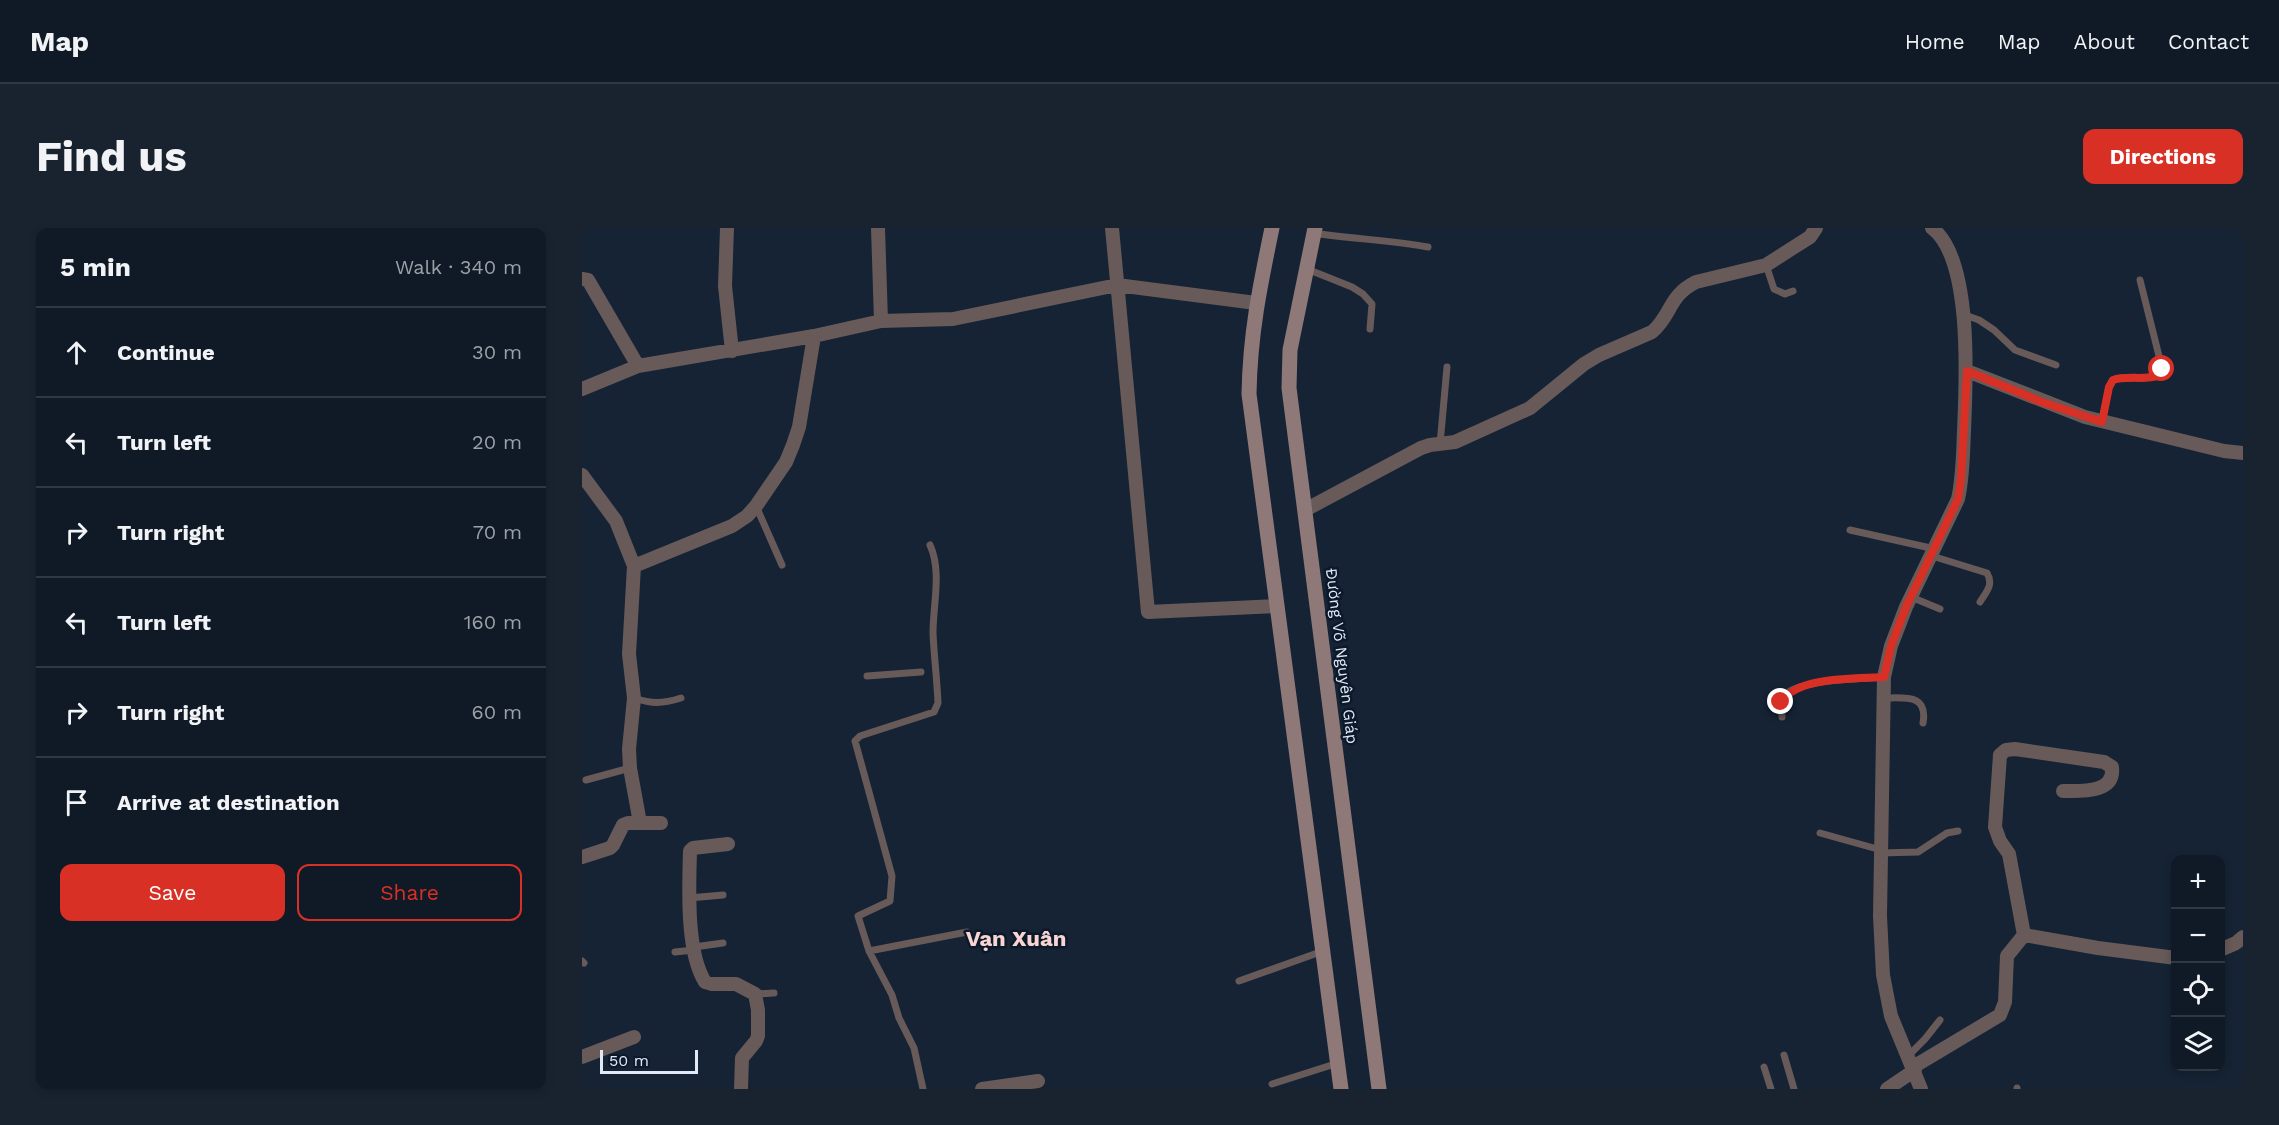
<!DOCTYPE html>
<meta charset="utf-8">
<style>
:root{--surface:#101a27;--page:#19232f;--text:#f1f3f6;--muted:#9ca1a7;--line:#303844;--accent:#d93025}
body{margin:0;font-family:"Work Sans",sans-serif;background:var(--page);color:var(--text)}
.controls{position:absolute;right:18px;bottom:18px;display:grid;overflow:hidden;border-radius:12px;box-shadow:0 3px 9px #0003}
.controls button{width:54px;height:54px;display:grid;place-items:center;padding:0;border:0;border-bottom:2px solid var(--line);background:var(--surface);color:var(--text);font:30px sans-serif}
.scale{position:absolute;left:18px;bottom:15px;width:98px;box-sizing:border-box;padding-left:6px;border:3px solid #e0e9f5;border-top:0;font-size:16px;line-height:21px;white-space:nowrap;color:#e0e9f5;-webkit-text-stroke:4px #0b192a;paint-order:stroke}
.stop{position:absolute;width:18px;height:18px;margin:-14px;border:4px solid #d93025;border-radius:50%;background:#fff}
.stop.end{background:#d93025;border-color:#fff;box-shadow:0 2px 6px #0008}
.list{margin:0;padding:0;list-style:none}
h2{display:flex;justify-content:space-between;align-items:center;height:78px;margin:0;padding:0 24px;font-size:26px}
h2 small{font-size:20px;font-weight:400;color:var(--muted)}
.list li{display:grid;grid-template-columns:39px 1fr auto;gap:18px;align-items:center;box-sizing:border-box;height:90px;padding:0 24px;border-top:2px solid var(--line)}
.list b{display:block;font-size:22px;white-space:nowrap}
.list em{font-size:20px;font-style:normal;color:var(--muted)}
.actions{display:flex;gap:12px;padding:18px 24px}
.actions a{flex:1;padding:14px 0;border:2px solid var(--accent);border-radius:12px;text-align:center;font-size:21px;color:var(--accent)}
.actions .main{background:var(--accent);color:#fff}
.icon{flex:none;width:33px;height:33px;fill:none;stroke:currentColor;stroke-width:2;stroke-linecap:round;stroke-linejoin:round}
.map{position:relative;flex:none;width:1661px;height:861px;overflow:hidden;border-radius:12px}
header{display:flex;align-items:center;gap:36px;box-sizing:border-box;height:84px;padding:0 30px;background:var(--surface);border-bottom:2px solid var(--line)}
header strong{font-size:28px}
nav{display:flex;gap:33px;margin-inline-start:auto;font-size:21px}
.intro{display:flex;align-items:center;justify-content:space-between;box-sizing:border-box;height:144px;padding:0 36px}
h1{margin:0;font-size:42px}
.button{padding:15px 27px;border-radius:12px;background:var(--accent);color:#fff;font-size:21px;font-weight:700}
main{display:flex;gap:36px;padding:0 36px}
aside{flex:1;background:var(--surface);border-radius:12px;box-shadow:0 3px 9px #0003}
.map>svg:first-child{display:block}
</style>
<header>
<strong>Map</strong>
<nav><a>Home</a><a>Map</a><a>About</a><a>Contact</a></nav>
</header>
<div class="intro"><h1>Find us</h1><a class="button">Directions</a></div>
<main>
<aside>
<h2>5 min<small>Walk · 340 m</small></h2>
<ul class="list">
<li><svg class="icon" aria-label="ahead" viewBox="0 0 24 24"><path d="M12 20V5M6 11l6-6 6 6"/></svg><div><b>Continue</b></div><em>30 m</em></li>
<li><svg class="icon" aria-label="left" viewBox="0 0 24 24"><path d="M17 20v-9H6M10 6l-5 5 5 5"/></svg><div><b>Turn left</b></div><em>20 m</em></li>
<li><svg class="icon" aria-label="right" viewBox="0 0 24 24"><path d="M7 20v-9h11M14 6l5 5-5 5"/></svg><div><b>Turn right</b></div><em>70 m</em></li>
<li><svg class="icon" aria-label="left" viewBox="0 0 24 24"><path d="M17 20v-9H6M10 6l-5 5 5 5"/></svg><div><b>Turn left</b></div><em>160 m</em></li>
<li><svg class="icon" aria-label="right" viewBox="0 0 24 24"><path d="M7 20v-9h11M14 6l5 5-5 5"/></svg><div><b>Turn right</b></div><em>60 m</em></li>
<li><svg class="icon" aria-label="arrive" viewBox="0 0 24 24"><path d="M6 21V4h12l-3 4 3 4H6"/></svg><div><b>Arrive at destination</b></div></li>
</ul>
<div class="actions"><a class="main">Save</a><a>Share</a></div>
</aside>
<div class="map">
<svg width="1661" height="861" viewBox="0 0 1661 861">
<rect width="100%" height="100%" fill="#152334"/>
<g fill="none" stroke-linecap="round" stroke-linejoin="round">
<path stroke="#675a59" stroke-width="7" d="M732,5C770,11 808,12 846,19
M1184,37L1192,61L1203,66L1211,63
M725,41L770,59L781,66L790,76L788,101
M1380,86L1397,92L1412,102L1433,122L1474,137
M1520,194L1527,159L1531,152C1546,147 1563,153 1578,147L1580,140L1558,52
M858,216L865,139
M174,278L200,337
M1268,302L1353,321
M1350,328L1405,345C1412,357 1404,364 1398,374
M1329,369L1358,381
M285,448L339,444
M52,470C70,476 80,476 99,470
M1302,470C1324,470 1346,466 1341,495
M1200,489C1200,481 1197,473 1204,466C1221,451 1279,451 1302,449
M4,552L48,540
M1238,605L1299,622
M1299,625L1336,624L1365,605L1376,603
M107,670L141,667
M112,719L141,715
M287,723L385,704
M93,724L112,722
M0,733L2,735
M657,753L741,723
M173,766L192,765
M1202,827L1212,861
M1326,828L1343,811L1358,792
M1182,839L1189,861
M690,856L756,835
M1435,860V861
M341,861L332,820L317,790L310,767L287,723L276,688L308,673L310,648L273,513L278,508L352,484L356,475C355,451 352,428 351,405C351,377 360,343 348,317"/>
<path stroke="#675a59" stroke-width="14" d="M145,0L143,58L150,123
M296,0L299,93
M530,0L566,384L695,378
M0,51L6,52L56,138
M1385,143L1503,189L1642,223L1661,225
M0,161L56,138L232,108L299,93L371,91L535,57L674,75
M0,247L34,293L52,338L47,426L52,470L47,521L48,540L58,595
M723,282L839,220L848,217L873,214L948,180L1002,136L1017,127L1070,104C1090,87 1086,68 1114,54L1184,37L1228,9L1234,0
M52,338L150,298L165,288L174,278L204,234L211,217L217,199L232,108
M146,616L111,620L108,623C107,659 104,724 123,754L130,756H154L173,766L176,782V808L174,813L160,830L159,861
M0,629L28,620L31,617L41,597L46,595H79
M1442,707L1427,626L1418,613L1413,599L1418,527L1424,522L1433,521L1522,534L1530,539C1533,566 1498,563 1481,563
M1638,722L1654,715L1661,709
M0,829L52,809
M1331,839L1418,787L1423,774L1425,728L1442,707L1516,720L1594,730
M400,861L456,853
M1305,861L1333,842
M1339,861L1309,788L1301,747L1298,688L1302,449L1309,418L1324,379L1376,271C1381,249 1381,225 1382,203C1384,155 1391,31 1350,0"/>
<path stroke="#8e7978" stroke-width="15" d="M690,0C678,58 668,106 667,166L759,861
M733,0L708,122L707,160L797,861"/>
</g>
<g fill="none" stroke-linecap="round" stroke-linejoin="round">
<path stroke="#d93025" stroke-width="8" d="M1199,474C1216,448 1274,451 1302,449L1309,418L1324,379L1376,271L1379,251L1385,143L1460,174L1520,194L1527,159L1531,152C1546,147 1563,153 1578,147L1580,141"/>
</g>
<g text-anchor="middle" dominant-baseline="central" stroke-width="5" stroke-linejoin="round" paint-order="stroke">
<g font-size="16" fill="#e0e9f5" stroke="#0b192a">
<text transform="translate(760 428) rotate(83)">Đường Võ Nguyên Giáp</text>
</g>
<g font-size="22" font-weight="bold" fill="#f8d5d2" stroke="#0b192a">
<text x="434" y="710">Vạn Xuân</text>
</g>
</g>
</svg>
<div class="controls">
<button>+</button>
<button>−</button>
<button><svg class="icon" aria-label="locate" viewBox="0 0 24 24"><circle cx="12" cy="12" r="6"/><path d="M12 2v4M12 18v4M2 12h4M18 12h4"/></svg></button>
<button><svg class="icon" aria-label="layers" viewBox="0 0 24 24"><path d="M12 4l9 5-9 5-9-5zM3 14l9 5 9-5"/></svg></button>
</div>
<div class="scale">50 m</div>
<div class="stop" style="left:1580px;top:141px"></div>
<div class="stop end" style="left:1199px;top:474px"></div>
</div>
</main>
